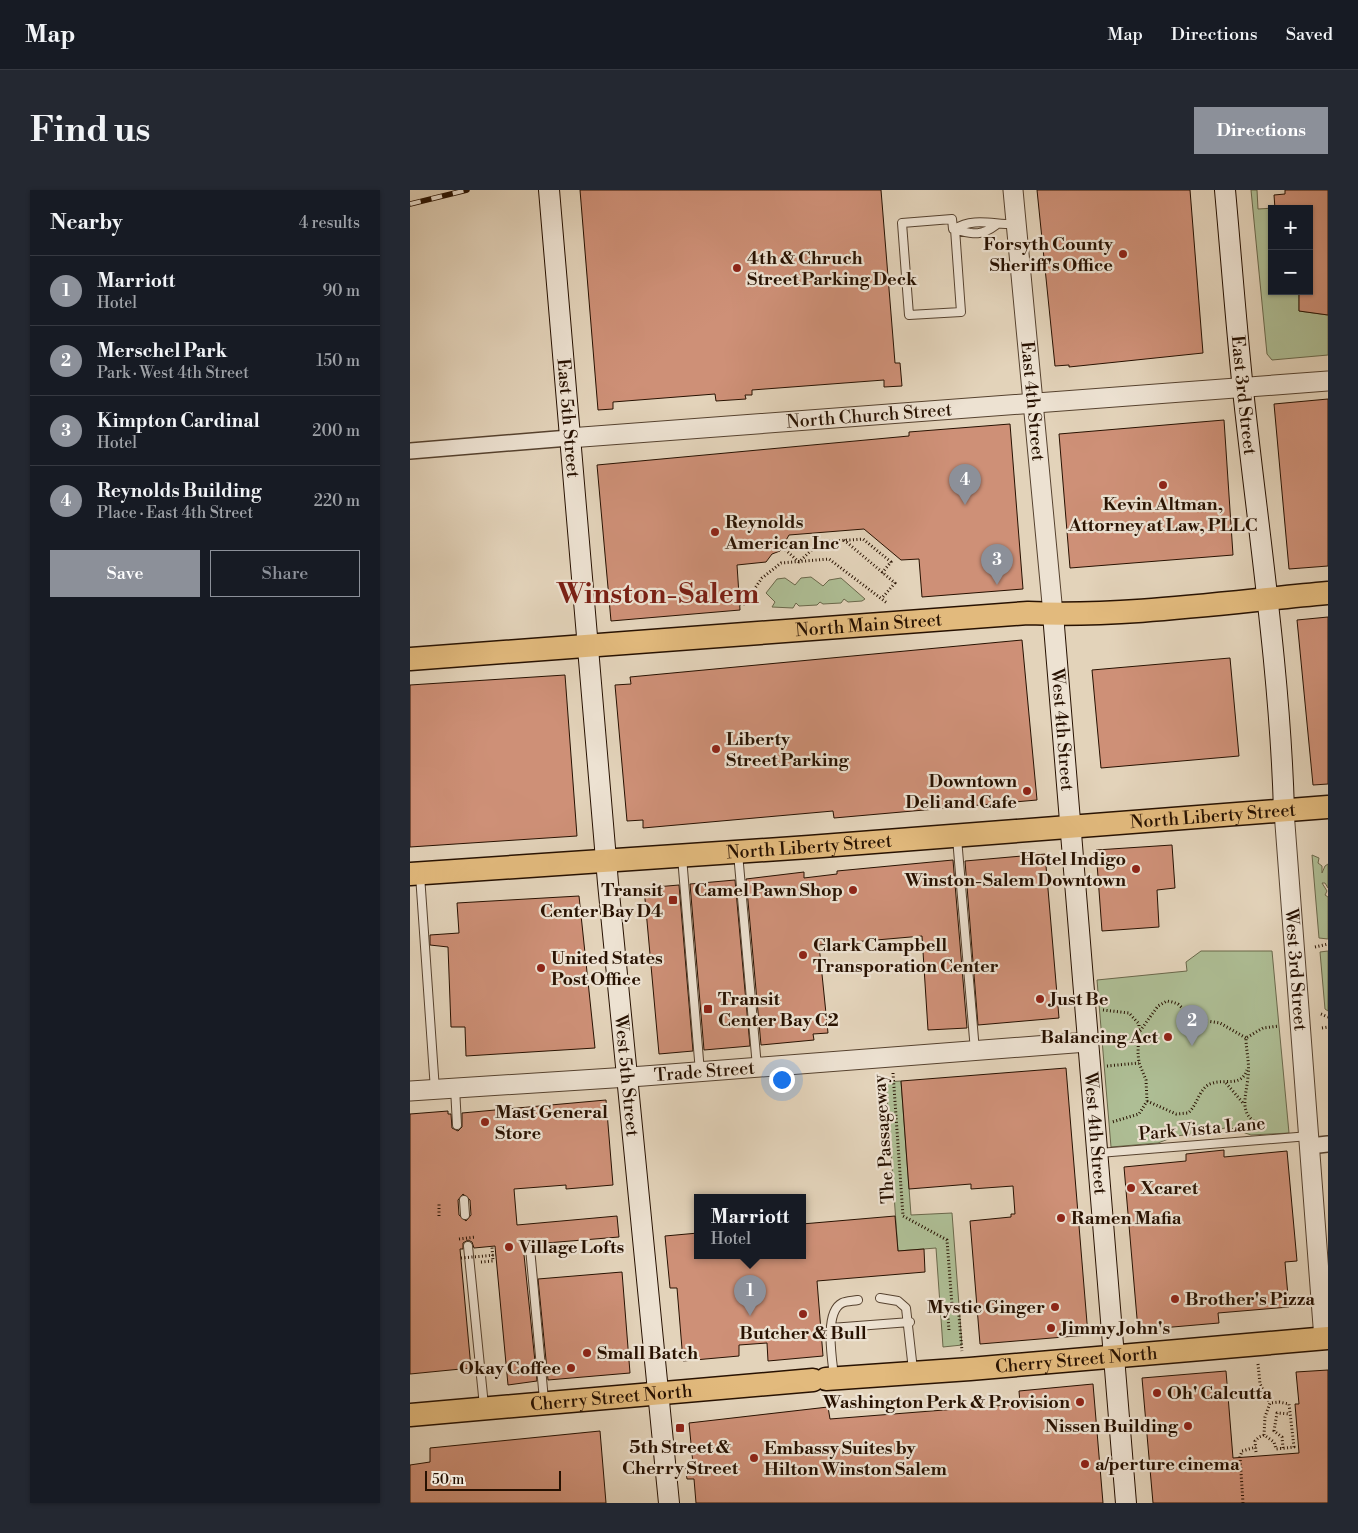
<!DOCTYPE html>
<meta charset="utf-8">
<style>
:root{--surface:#171b24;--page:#242831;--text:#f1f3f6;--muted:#9ea1a6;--line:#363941;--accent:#8c9099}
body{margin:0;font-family:"Libre Bodoni",serif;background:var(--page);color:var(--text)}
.controls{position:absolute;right:15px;top:15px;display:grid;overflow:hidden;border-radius:0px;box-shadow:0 1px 4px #0004}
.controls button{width:45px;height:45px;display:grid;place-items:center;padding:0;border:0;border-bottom:1px solid var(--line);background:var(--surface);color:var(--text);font:25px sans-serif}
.scale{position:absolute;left:15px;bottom:12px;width:136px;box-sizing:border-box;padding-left:5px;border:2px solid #271101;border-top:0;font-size:14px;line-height:18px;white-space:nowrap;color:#271101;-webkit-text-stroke:4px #ede2d2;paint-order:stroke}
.you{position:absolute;left:371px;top:889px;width:18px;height:18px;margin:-12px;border:4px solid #fff;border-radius:50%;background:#1a73e8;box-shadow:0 0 0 8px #1a73e833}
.badge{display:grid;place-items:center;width:32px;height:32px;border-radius:50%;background:var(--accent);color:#fff;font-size:16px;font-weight:700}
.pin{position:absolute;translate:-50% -41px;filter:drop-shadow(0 1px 2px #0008)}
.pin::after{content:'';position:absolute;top:26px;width:18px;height:15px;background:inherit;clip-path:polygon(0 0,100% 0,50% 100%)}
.popup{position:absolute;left:284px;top:1004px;width:112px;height:65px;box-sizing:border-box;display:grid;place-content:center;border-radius:0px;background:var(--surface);filter:drop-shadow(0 1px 4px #0005);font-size:16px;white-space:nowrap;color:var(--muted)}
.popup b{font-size:19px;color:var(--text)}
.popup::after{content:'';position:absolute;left:50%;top:100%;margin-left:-10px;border:10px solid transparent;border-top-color:var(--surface)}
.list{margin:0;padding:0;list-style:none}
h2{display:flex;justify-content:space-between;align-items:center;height:65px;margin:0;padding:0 20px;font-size:21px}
h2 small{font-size:16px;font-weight:400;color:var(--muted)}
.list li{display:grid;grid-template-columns:32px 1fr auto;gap:15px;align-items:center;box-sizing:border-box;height:70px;padding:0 20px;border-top:1px solid var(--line)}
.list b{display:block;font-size:19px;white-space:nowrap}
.list p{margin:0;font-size:16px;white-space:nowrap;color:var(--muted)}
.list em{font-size:16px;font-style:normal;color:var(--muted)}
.actions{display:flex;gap:10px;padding:15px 20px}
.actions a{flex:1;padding:11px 0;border:1px solid var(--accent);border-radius:0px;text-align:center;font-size:18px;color:var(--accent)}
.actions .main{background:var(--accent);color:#fff}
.map{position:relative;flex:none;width:918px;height:1313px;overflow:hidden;border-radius:0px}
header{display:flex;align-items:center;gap:30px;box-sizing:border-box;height:70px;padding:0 25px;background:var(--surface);border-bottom:1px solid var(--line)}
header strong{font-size:24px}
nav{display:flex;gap:28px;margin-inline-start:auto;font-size:18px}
.intro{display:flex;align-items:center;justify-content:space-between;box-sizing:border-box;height:120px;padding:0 30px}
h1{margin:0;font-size:35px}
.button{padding:12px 22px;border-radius:0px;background:var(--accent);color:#fff;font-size:18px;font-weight:700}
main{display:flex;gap:30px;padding:0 30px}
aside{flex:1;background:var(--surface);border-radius:0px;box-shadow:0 1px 4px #0004}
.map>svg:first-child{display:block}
</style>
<header>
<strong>Map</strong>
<nav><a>Map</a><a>Directions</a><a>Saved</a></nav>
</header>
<div class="intro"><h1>Find us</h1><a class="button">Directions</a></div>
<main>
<aside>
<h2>Nearby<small>4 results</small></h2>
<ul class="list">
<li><span class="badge">1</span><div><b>Marriott</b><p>Hotel</p></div><em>90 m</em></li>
<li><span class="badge">2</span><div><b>Merschel Park</b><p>Park · West 4th Street</p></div><em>150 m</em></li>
<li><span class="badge">3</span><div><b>Kimpton Cardinal</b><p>Hotel</p></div><em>200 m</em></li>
<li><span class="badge">4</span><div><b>Reynolds Building</b><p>Place · East 4th Street</p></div><em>220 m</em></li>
</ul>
<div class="actions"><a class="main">Save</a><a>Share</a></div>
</aside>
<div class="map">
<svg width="918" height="1313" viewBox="0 0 918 1313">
<rect width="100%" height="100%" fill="#e3d3ba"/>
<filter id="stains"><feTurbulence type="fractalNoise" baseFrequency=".004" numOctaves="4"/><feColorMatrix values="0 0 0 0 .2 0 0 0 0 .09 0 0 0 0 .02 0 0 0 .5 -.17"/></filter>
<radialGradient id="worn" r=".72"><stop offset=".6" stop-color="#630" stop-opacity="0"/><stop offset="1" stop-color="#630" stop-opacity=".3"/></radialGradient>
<path fill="#aebe95" stroke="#6a684b" d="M841,0H847L848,19L865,18L862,19V101L889,103V121L918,125V165L862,170L857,164Z
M401,387L413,396L419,390L431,388L455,409L452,411L438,412L434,409L431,413L413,414L410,412L407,415L389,416L386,413L383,418L362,417L365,412L356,403L367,389L375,388L385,395L391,388Z
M902,665L909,668L908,673L912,676V683L915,676L918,674V698L915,693H912L917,701L915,705L918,707V749L909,748Z
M791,761H862L879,943L841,945L818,937L805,941L766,946L748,953L701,957L687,790L777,781L776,772Z
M918,761V821L915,819L910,762Z
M491,891L501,1025L542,1023L552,1155L533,1157L526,1058L488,1061L476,892Z"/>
<path fill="#ce9077" stroke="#271101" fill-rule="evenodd" d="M170,0H471L485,173H490L492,196L474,197V190L342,200V205H335L336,209L306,211L305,204L203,212V219L188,220Z
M627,0H780L793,163L659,177V175L645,176Z
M875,0H918V125L889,121V101H899V19H865L864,5L875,4Z
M918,209V376L879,379L864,214Z
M814,230L823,365L660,378L649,244Z
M600,234L613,399L512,407L509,369L491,370L454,339L379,345L370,361L362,364L356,372L327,375L330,420L201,431L187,275L499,246V242Z
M918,427V594L903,595L887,430Z
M612,450L627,610L424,628L423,621L233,638V630L217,631L205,495L221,494L220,487Z
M820,468L829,566L691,578L682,480Z
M155,485L167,646L0,657V495Z
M762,655L765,698L747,700L749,737L692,741L686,660Z
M635,664L649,828L568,835L555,671Z
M543,670L557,838L518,840L512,746L409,755L418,843L403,844L404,850L351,855L336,689L394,682V688L427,684V681Z
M325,690L340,856L294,860L280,694Z
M269,695L283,861L249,864L234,698Z
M169,706L185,858L56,866L55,837H41L38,757L20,755V745L49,743L47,713Z
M656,878L678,1145L570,1154L560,1031L601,1027V1024H605L603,996L561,999V994L499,999L491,891Z
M196,910L203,995L156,999V995L104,999L107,1035L207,1026L209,1047L124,1054L120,1052L113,1055L127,1191L98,1195L85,1056L64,1058L62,1052L58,1050L53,1053V1059H50L61,1178L0,1184V924L38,921V924H41L42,938L48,941L52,937V923ZM53,1004L60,1010L61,1025L56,1031L49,1025L48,1010Z
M814,960V967L877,961L887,1071L875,1072L879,1117L808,1123L809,1133L728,1140L714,977L776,971V964Z
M485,1026L488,1061L514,1059L515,1082L407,1091L413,1166L358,1171L357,1153L329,1155V1166L273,1171L267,1098H260L255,1046L288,1043V1065H392V1034Z
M212,1082L220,1183L138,1190L128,1089Z
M918,1180V1313H743L732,1188L816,1181L823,1268L889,1263L885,1214H889L886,1182Z
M683,1194L693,1313H286L284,1289H277L275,1275L283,1274L279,1233L418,1217L420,1229L610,1214L609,1201Z
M190,1241L196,1313H0V1275L20,1272V1258Z"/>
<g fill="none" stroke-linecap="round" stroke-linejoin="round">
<g stroke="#56422f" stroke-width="10">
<path id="service" d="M545,39L551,122L499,125L492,33L542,29L543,39C561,43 569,48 586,35
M545,39C563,27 585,35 606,34
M547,648L565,861
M328,663L347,877
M272,667L290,882
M10,685L25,900
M45,898L47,935
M689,963L899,946
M54,1010L55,1025
M58,1056L74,1216
M120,1058L134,1210
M470,1108L488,1111L496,1118L503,1180
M421,1138L500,1132
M424,1186C422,1169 414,1122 432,1113C436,1111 443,1111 448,1110"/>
</g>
<g stroke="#56422f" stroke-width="18">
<path id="minor" d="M0,261L159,248
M900,956L918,954"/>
</g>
<g stroke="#56422f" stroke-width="21">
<g id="tertiary">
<path id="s1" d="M603,0L643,424"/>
<path id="s2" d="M159,248L918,191"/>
<path id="s3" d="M874,621L914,1149"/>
<path id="s4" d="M0,901L234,886L677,852"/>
</g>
</g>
<g stroke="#271101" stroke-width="22">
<g id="secondary">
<path id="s5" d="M139,0L198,693L259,1313"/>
<path id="s6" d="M815,0C821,66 826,133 833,200C848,340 870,480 874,621"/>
<path id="s7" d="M643,424L716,1313"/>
</g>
</g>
<g stroke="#271101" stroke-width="25">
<g id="primary">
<path id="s8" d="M0,469L618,423C718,427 818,412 918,403"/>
<path id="s9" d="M0,684L399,657L918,617"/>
<path id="s10" d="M416,1189L560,1179L918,1148"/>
<path id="s11" d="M0,1225L403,1190"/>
</g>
</g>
<path stroke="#271101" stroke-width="3" stroke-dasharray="1 2.5" stroke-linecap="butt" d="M434,350L485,393L472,408
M370,355L389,372L410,352L453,349L481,372L472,383
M330,414H334L352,388L371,373L419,369L477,413
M905,757L918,754
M693,820L719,823L729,834L728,863L729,873L736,890L737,911L729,924L702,932
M911,824L918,827
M912,838L918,837
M730,841L748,816L757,811L762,812L768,814L784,829L810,833L836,848
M697,876L729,873
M483,883L493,1026L537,1050L542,1115L548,1114L552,1161
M816,893L833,913
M737,911L766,924L778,923C788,915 789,896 803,893C816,889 831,897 837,880
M853,936C827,926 836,908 838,887C840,874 836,861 836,848L853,838L869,836
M29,1026V1012
M71,1072L83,1071L82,1057
M539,1140L537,1115H542
M848,1174L850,1194L860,1213
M869,1212L879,1214L884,1257L866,1259L864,1252L854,1245L855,1227L860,1213Z
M873,1258L872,1247L864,1241L867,1223L880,1224
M846,1262L845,1251L849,1247L854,1245
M833,1313L830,1267L832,1261L846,1257"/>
<use href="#service" stroke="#ede2d2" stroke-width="8"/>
<use href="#minor" stroke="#ede2d2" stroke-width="15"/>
<use href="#tertiary" stroke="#ede2d2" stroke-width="19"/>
<use href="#secondary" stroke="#ede2d2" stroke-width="20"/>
<use href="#primary" stroke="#e2ba7d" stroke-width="22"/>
<g stroke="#271101" stroke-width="5.5">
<path id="rail" d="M0,14L57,0"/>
</g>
<use href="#rail" stroke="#ede2d2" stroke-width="4" stroke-dasharray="11" stroke-linecap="butt"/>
<path stroke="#271101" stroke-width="3" stroke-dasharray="1 2.5" stroke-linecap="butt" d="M49,1049L66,1047
M51,1068L86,1065"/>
</g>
<g fill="#8f2418" stroke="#ede2d2" stroke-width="2">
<circle cx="713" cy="64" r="5"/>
<circle cx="327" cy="78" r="5"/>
<circle cx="753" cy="295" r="5"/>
<circle cx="305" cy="342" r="5"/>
<circle cx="306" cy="559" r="5"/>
<circle cx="617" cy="601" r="5"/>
<circle cx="726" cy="679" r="5"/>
<circle cx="443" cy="700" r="5"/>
<rect x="258" y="705" width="10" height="10" rx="2.5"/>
<circle cx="393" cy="765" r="5"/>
<circle cx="131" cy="778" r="5"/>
<circle cx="630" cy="809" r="5"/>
<rect x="293" y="814" width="10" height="10" rx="2.5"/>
<circle cx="758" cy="847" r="5"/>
<circle cx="75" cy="932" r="5"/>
<circle cx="721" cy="998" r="5"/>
<circle cx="651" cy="1028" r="5"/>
<circle cx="99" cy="1057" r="5"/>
<circle cx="765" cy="1109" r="5"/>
<circle cx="645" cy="1117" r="5"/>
<circle cx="393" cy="1124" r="5"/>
<circle cx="641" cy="1138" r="5"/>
<circle cx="177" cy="1163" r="5"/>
<circle cx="161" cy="1178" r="5"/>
<circle cx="747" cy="1203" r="5"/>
<circle cx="670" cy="1212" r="5"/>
<circle cx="778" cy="1236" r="5"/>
<rect x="265" y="1233" width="10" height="10" rx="2.5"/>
<circle cx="344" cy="1268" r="5"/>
<circle cx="675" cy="1274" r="5"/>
</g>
<g text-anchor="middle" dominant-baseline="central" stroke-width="4.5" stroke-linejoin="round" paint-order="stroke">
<g font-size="18" font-weight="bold" fill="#271101" stroke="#ede2d2" text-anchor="start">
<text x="703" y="54" text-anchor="end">Forsyth County<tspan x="703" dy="21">Sheriff's Office</tspan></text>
<text x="337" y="68">4th &amp; Chruch<tspan x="337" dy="21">Street Parking Deck</tspan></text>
<text x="753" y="314" text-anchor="middle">Kevin Altman,<tspan x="753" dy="21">Attorney at Law, PLLC</tspan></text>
<text x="315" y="332">Reynolds<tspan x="315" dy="21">American Inc</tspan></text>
<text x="316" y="549">Liberty<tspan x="316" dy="21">Street Parking</tspan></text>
<text x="607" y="591" text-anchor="end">Downtown<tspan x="607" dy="21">Deli and Cafe</tspan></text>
<text x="716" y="669" text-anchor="end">Hotel Indigo<tspan x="716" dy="21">Winston-Salem Downtown</tspan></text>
<text x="253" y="700" text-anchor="end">Transit<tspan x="253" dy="21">Center Bay D4</tspan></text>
<text x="433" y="700" text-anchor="end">Camel Pawn Shop</text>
<text x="403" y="755">Clark Campbell<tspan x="403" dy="21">Transporation Center</tspan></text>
<text x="141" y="768">United States<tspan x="141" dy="21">Post Office</tspan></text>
<text x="308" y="809">Transit<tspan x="308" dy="21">Center Bay C2</tspan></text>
<text x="640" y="809">Just Be</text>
<text x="748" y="847" text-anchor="end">Balancing Act</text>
<text x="85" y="922">Mast General<tspan x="85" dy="21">Store</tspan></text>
<text x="731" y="998">Xcaret</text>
<text x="661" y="1028">Ramen Mafia</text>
<text x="109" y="1057">Village Lofts</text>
<text x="775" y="1109">Brother's Pizza</text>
<text x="635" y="1117" text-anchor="end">Mystic Ginger</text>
<text x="651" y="1138">Jimmy John's</text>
<text x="393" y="1143" text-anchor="middle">Butcher &amp; Bull</text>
<text x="187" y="1163">Small Batch</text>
<text x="151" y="1178" text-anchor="end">Okay Coffee</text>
<text x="757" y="1203">Oh' Calcutta</text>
<text x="660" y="1212" text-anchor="end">Washington Perk &amp; Provision</text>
<text x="768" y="1236" text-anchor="end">Nissen Building</text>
<text x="270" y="1257" text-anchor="middle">5th Street &amp;<tspan x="270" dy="21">Cherry Street</tspan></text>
<text x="354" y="1258">Embassy Suites by<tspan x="354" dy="21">Hilton Winston Salem</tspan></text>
<text x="685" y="1274">a/perture cinema</text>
</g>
<g font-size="18" fill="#271101" stroke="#ede2d2">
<text stroke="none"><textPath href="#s6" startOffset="206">East 3rd Street</textPath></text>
<text stroke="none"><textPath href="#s1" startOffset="212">East 4th Street</textPath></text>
<text stroke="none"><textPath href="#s2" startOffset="301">North Church Street</textPath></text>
<text stroke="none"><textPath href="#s5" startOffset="229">East 5th Street</textPath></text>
<text stroke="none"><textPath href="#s8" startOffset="460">North Main Street</textPath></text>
<text stroke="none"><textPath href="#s7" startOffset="116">West 4th Street</textPath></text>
<text stroke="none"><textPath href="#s9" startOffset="805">North Liberty Street</textPath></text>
<text stroke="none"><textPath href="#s9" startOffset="400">North Liberty Street</textPath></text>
<text stroke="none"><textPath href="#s3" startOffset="159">West 3rd Street</textPath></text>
<text stroke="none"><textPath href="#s4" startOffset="295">Trade Street</textPath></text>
<text stroke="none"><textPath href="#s5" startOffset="889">West 5th Street</textPath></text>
<text transform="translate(792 939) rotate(-5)">Park Vista Lane</text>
<text stroke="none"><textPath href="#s7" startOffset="521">West 4th Street</textPath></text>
<text transform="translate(474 949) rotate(-94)">The Passageway</text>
<text stroke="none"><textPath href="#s10" startOffset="251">Cherry Street North</textPath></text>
<text stroke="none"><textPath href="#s11" startOffset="202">Cherry Street North</textPath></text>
</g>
<g font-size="28" font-weight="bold" fill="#7a1f14" stroke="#ede2d2">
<text x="248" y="404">Winston-Salem</text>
</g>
</g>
<rect width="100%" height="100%" filter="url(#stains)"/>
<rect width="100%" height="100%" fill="url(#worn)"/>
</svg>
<div class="controls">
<button>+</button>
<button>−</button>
</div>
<div class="scale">50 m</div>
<div class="you"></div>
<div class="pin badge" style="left:340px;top:1126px">1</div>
<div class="popup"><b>Marriott</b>Hotel</div>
<div class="pin badge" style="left:782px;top:856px">2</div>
<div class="pin badge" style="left:587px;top:395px">3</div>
<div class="pin badge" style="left:555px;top:315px">4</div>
</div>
</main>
